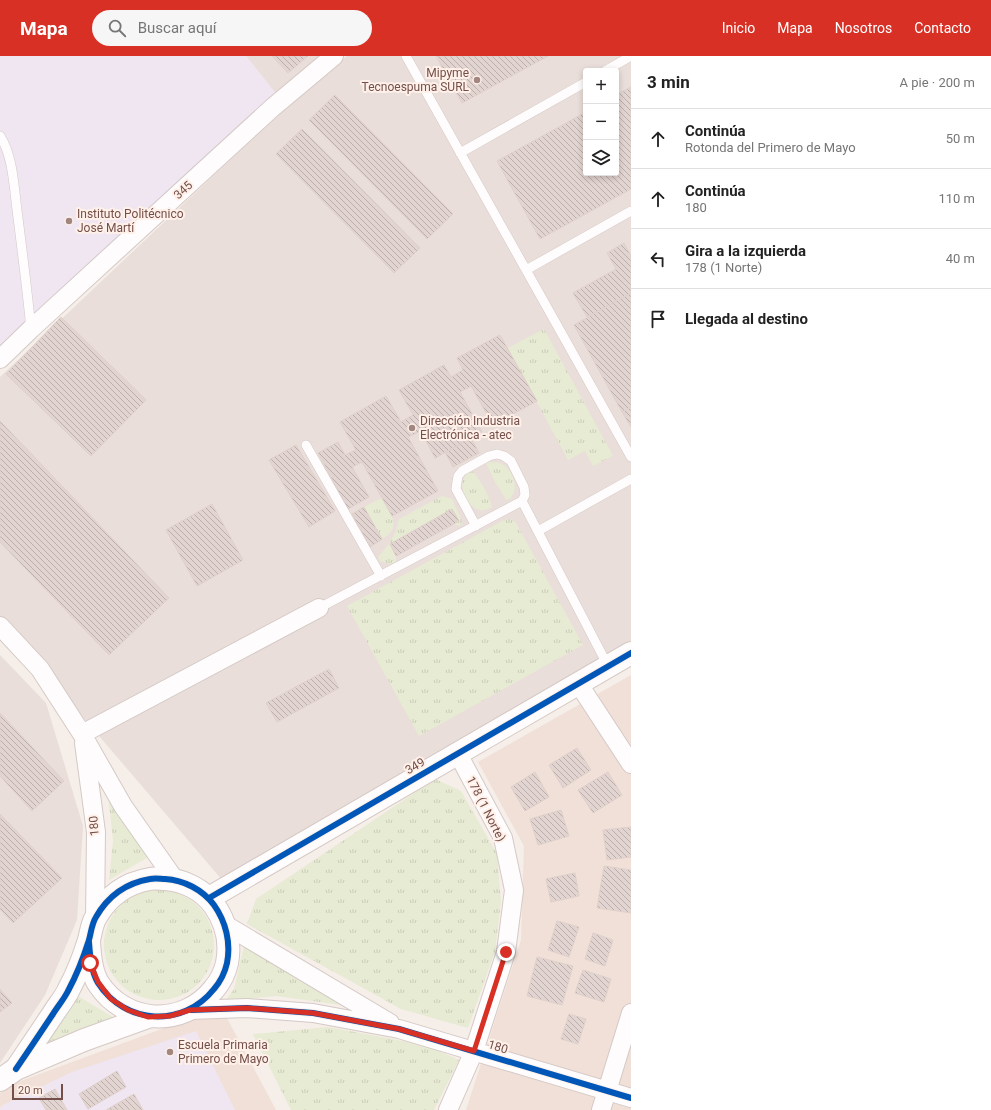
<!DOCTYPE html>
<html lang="es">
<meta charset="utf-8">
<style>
:root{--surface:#fff;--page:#f6f6f6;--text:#222;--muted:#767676;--line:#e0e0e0;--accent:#d93025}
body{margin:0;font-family:Roboto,sans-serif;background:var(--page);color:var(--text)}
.controls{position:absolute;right:12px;top:12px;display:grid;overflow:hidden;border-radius:4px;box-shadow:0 2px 6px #0003}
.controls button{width:36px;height:36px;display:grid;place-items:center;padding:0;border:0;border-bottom:1px solid var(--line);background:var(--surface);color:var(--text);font:20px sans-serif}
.scale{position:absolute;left:12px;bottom:10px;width:51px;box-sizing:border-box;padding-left:4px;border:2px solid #744f49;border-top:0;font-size:11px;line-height:14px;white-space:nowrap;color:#744f49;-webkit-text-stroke:3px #fff1e9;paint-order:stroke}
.stop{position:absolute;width:12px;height:12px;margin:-9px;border:3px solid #d93025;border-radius:50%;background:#fff}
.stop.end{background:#d93025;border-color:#fff;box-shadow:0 1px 4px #0008}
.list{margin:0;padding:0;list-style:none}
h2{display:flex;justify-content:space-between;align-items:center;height:52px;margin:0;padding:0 16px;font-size:17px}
h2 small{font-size:13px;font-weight:400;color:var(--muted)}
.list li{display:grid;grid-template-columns:26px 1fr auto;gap:12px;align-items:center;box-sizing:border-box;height:60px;padding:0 16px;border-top:1px solid var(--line)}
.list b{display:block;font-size:15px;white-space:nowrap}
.list p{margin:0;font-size:13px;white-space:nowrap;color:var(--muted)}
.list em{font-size:13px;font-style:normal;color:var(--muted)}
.icon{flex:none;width:22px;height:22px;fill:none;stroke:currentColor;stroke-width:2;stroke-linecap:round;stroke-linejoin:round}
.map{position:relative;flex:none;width:631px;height:1054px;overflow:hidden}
header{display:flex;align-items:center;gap:24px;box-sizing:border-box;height:56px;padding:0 20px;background:var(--accent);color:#fff}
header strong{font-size:19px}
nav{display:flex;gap:22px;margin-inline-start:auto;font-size:14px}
.search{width:280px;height:36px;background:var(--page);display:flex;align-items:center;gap:10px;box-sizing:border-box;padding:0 14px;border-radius:22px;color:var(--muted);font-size:15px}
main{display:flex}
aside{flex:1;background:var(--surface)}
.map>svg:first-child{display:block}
</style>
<header>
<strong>Mapa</strong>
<div class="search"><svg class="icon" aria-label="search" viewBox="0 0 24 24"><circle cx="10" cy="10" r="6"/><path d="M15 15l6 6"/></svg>Buscar aquí</div>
<nav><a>Inicio</a><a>Mapa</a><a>Nosotros</a><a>Contacto</a></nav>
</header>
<main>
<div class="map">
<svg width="631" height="1054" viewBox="0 0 631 1054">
<defs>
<pattern id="grass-tufts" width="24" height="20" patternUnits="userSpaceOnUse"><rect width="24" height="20" fill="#e7ebd3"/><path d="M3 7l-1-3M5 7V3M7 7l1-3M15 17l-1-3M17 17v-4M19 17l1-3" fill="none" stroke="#cacbb7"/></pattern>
<pattern id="building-back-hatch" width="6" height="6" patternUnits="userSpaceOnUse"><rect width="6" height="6" fill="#e2d4d0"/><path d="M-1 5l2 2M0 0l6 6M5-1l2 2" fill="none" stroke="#bcaeab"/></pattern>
</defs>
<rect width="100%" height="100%" fill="#f6eee9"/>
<path fill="#f1e0d7" d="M631,619V1054H466L521,884L524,790L478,706Z
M221,951L276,1054H0V1037L18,1026Z"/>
<path fill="#e9ded9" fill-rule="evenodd" d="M246,0H321L277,39Z
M347,0H631V588L223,825L0,564V321L299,39ZM586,15H616V117H586Z
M0,599L46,647L83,770L77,864L45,939L0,1007Z"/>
<path fill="#efe6f1" d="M0,0H246L277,39L0,291Z
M196,975L235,1054H0L1,1050L72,1016Z"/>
<path fill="url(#grass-tufts)" d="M544,273L613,400L593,410L585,395L568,404L508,292Z
M496,406C499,407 502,408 505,410C515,419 520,436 507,445L495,426L486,407Z
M472,414C481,426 488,437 492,451C488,453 484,455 480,454C468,452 457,431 465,420C467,418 470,416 472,414Z
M442,440L452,443L462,465L460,470L453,468L452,454L390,488L396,500V507L390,508L380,505L378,501L389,488L396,475L399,463Z
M382,442C390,457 403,472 382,483L364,451Z
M509,463L512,464L516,467L583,589L419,680L347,550L502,465Z
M435,723L461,735L497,798L501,846L495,895L468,972L401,953L247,868L256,843Z
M108,738L150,800L109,824L113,785Z
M104 889a55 55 0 1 1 110 0a55 55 0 1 1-110 0Z
M244,889L304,927L348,950L276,940L225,945L234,933Z
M78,940L118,964L40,993Z
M328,971L425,989L459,1004L434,1054H291L253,978Z"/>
<path fill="url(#building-back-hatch)" stroke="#dfd0cb" d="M272,0H308L288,17Z
M436,0H548L462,47Z
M631,31V133L540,183L497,105L586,56V117H616V39Z
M335,39L453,158L427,183L309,64Z
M302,73L420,192L394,217L276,98Z
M624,187L631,200V237L587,261L573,237L616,213L607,197Z
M631,237V351L622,356L574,269Z
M61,261L146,344L91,400L6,318Z
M500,279L537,345L493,369L471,330L460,336L482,376L435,402L421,375L408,381L438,435L392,460L362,406L352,411L369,441L348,453L318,397L338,386L345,399L356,394L340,366L386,340L401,366L413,359L399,334L444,309L451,321L463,314L457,302Z
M631,351V371L622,356Z
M0,365L169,542L109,599L0,486Z
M471,382L479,397L453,411L445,396Z
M296,389L335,455L309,471L269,404Z
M212,448L243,504L197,530L166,474Z
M364,451L382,483L370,491L352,458Z
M452,453L459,465L396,500L390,488Z
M329,613L339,632L277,666L266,647Z
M0,657L64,725L32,755L0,720Z
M577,692L591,714L563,732L549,709Z
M535,716L549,741L525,755L511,731Z
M608,716L622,739L593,757L578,734Z
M561,754L569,780L538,789L530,763Z
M0,758L62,822L13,867L0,853Z
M631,771V801L607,804L603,774Z
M604,810L631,814V857L597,852Z
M575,817L579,840L551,846L546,823Z
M557,865L579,871L569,901L548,894Z
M593,877L613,884L605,910L585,903Z
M537,901L573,910L562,949L527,940Z
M583,914L611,923L604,946L575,937Z
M0,933L12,947L0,956Z
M569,958L586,963L578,988L561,983Z
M117,1015L126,1031L88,1053L79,1038Z
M55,1033L67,1054H46L39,1042Z
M134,1038L143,1054H106Z"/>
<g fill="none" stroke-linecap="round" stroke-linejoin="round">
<g stroke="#d4c9c6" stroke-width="10">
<path id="lane" d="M406,0L631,401
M605,15L631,0
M0,80C13,100 14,131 17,154C22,193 27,233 31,273
M460,97L586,26
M526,214L631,155
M306,389L381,520
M522,445L608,610
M538,475L631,423
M319,552L522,445L525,439L524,431L511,405L504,400L497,398L489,400L462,415L458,420L457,426L456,433L476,470"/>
</g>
<g stroke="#d4c9c6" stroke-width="20">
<path id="street" d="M0,303L31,273L272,52L334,0
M0,570L40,613L82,678L123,750L175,824
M578,627L631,708
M82,678L319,552
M84,687L96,776L95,863
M224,868L390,967
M190,954L247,952L313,957L399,973L631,1042
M448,1054L474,995L506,896L514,834L503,782L458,698
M601,1054L607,1035L631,957"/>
</g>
<g stroke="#d5c9c5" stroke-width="24">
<path id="secondary" d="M209,842L631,597
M16,1013C29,994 41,976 53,958C58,950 64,943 68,935C76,920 83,903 88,887C91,879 91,869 96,861C108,840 126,827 150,823C155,822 161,823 165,823C184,824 203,834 214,849C226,866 231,887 227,907C225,916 220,926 214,933C183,972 125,969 98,927C91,915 90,900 89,886
M0,1024L16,1013L84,984L148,961"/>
</g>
<use href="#lane" stroke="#fefcfc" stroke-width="9"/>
<use href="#street" stroke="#fefcfc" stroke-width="18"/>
<use href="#secondary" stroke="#fefcfc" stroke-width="22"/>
<g stroke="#fff1e9" stroke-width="8">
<path id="cycleway" d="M209,842L631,597
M191,954L247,952L313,957L399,973L631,1042
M16,1013C29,994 41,976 53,958C58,950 64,943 68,935C76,920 83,903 88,887C91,879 91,869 96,861C108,840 126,827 150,823C155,822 161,823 165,823C184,824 203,834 214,849C226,866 231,887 227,907C225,916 220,926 214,933C183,972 125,969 98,927C91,915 90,900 89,886"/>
</g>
<use href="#cycleway" stroke="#0057b8" stroke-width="6"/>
</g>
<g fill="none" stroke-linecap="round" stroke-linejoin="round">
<path stroke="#d93025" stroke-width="5" d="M90,907L98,926L111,943L128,954L148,961L170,960L190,954L247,952L313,957L399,973L474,995L506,896"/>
</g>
<g fill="#a28781" stroke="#fff1e9" stroke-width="1.5">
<circle cx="477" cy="24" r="4"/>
<circle cx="69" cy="165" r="4"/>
<circle cx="412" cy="372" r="4"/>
<circle cx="170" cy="996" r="4"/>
</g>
<g text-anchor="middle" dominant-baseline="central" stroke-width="4" stroke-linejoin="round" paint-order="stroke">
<g font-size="12" fill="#744f49" stroke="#fff1e9" text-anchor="start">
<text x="469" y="17" text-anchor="end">Mipyme<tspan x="469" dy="14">Tecnoespuma SURL</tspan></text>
<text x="77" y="158">Instituto Politécnico<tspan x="77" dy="14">José Martí</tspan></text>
<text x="420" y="365">Dirección Industria<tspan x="420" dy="14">Electrónica - atec</tspan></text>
<text x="178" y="989">Escuela Primaria<tspan x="178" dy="14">Primero de Mayo</tspan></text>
</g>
<g font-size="12" fill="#744f49" stroke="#fff1e9">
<text transform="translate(183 134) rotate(-42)">345</text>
<text transform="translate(415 710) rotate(-30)">349</text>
<text transform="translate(486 753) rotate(63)">178 (1 Norte)</text>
<text transform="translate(94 770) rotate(-95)">180</text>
<text transform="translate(498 991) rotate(17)">180</text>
</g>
</g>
</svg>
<div class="controls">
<button>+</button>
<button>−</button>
<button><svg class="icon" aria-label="layers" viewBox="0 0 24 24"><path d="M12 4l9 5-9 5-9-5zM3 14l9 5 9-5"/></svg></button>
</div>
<div class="scale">20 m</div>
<div class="stop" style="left:90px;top:907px"></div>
<div class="stop end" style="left:506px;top:896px"></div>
</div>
<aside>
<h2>3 min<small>A pie · 200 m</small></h2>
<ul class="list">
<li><svg class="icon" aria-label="ahead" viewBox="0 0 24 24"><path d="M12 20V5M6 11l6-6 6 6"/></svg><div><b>Continúa</b><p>Rotonda del Primero de Mayo</p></div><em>50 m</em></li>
<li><svg class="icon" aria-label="ahead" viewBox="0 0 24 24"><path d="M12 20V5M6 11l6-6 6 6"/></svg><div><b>Continúa</b><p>180</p></div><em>110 m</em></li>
<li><svg class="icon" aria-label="left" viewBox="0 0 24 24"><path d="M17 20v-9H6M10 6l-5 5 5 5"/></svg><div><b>Gira a la izquierda</b><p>178 (1 Norte)</p></div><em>40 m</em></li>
<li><svg class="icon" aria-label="arrive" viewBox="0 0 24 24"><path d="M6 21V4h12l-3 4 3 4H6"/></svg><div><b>Llegada al destino</b></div></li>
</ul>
</aside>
</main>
